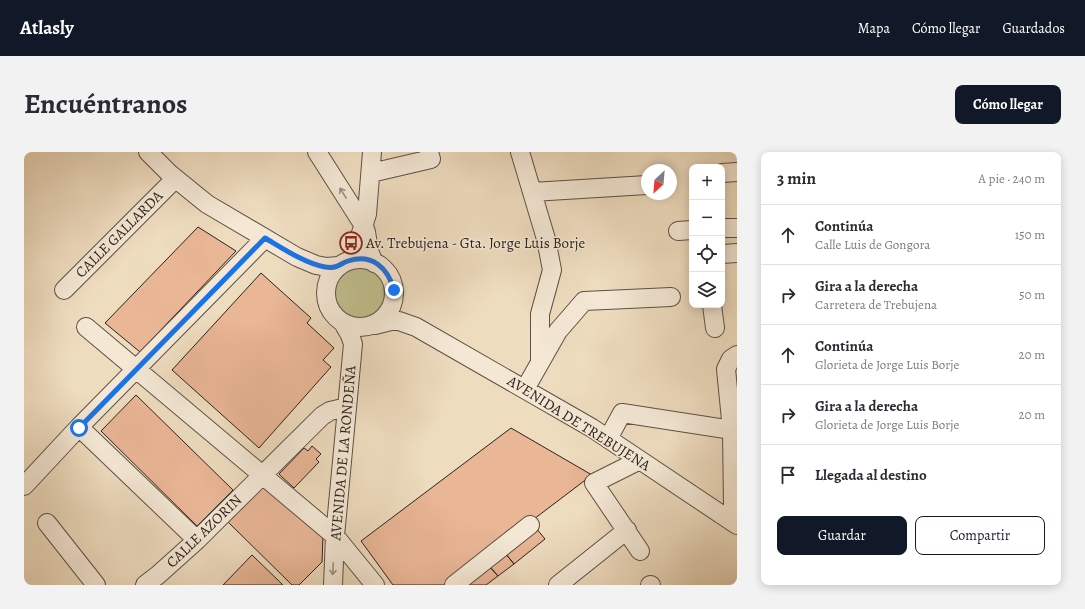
<!DOCTYPE html>
<html lang="es">
<meta charset="utf-8">
<style>
:root{--surface:#fff;--page:#f2f2f3;--text:#2b2b33;--muted:#7c7c81;--line:#e1e1e2;--accent:#111827}
body{margin:0;font-family:Alegreya,serif;background:var(--page);color:var(--text)}
.controls{position:absolute;right:12px;top:12px;display:grid;overflow:hidden;border-radius:8px;box-shadow:0 2px 10px #0003}
.controls button{width:36px;height:36px;display:grid;place-items:center;padding:0;border:0;border-bottom:1px solid var(--line);background:var(--surface);color:var(--text);font:20px sans-serif}
.compass{position:absolute;left:617px;top:12px;width:36px;height:36px;border-radius:50%;background:var(--surface);box-shadow:0 2px 10px #0003;rotate:206deg}
.stop{position:absolute;width:12px;height:12px;margin:-9px;border:3px solid #1a73e8;border-radius:50%;background:#fff}
.stop.end{background:#1a73e8;border-color:#fff;box-shadow:0 1px 4px #0008}
.list{margin:0;padding:0;list-style:none}
h2{display:flex;justify-content:space-between;align-items:center;height:52px;margin:0;padding:0 16px;font-size:17px}
h2 small{font-size:13px;font-weight:400;color:var(--muted)}
.list li{display:grid;grid-template-columns:26px 1fr auto;gap:12px;align-items:center;box-sizing:border-box;height:60px;padding:0 16px;border-top:1px solid var(--line)}
.list b{display:block;font-size:15px;white-space:nowrap}
.list p{margin:0;font-size:13px;white-space:nowrap;color:var(--muted)}
.list em{font-size:13px;font-style:normal;color:var(--muted)}
.actions{display:flex;gap:8px;padding:12px 16px}
.actions a{flex:1;padding:9px 0;border:1px solid var(--accent);border-radius:8px;text-align:center;font-size:14px;color:var(--accent)}
.actions .main{background:var(--accent);color:#fff}
.icon{flex:none;width:22px;height:22px;fill:none;stroke:currentColor;stroke-width:2;stroke-linecap:round;stroke-linejoin:round}
.map{position:relative;flex:none;width:713px;height:433px;overflow:hidden;border-radius:8px}
header{display:flex;align-items:center;gap:24px;box-sizing:border-box;height:56px;padding:0 20px;background:var(--accent);color:#fff}
header strong{font-size:19px}
nav{display:flex;gap:22px;margin-inline-start:auto;font-size:14px}
.intro{display:flex;align-items:center;justify-content:space-between;box-sizing:border-box;height:96px;padding:0 24px}
h1{margin:0;font-size:28px}
.button{padding:10px 18px;border-radius:8px;background:var(--accent);color:#fff;font-size:14px;font-weight:700}
main{display:flex;gap:24px;padding:0 24px}
aside{flex:1;background:var(--surface);border-radius:8px;box-shadow:0 2px 10px #0003}
.map>svg:first-child{display:block}
</style>
<header>
<strong>Atlasly</strong>
<nav><a>Mapa</a><a>Cómo llegar</a><a>Guardados</a></nav>
</header>
<div class="intro"><h1>Encuéntranos</h1><a class="button">Cómo llegar</a></div>
<main>
<div class="map">
<svg width="713" height="433" viewBox="0 0 713 433">
<rect width="100%" height="100%" fill="#eedcbf"/>
<filter id="stains"><feTurbulence type="fractalNoise" baseFrequency=".005" numOctaves="4"/><feColorMatrix values="0 0 0 0 .2 0 0 0 0 .09 0 0 0 0 .02 0 0 0 .5 -.17"/></filter>
<radialGradient id="worn" r=".72"><stop offset=".6" stop-color="#630" stop-opacity="0"/><stop offset="1" stop-color="#630" stop-opacity=".3"/></radialGradient>
<path fill="#c0be8d" stroke="#777054" d="M306 141a29 29 0 1 1 58 0a29 29 0 1 1-58 0Z"/>
<path fill="#e9b696" stroke="#2e211b" d="M174,75L212,99L116,200L81,171Z
M237,121L287,166L283,171L310,196L299,208L307,215L235,296L148,218Z
M112,243L209,338L173,374L77,279Z
M487,276L568,323L423,433H369L337,389Z
M288,294L297,302L292,307L295,310L270,336L255,322L280,296L284,299Z
M239,332L299,384L298,410L275,433H268L203,369Z
M512,376L521,387L490,412L481,401Z
M481,401L490,412L474,424L465,414Z
M228,403L259,433H199Z
M465,414L474,424L462,433H440Z"/>
<g fill="none" stroke-linecap="round" stroke-linejoin="round">
<g stroke="#5e5044" stroke-width="20">
<path id="minor" d="M124,0L146,22L183,52L273,105L292,113L303,115L314,114
M293,0L340,74L342,80L345,99L350,111
M496,0L522,87L528,118L516,162V209
M347,21L407,7L405,0
M698,21L713,20
M508,40L623,33
M698,76H713
M654,79L668,78
M337,81L343,62L348,0
M698,102L713,101
M302 141a34 34 0 1 1 68 0a34 34 0 1 1-68 0Z
M40,138L151,27
M688,153L691,176
M351,173L367,169H375L392,175L568,276L713,373
M62,175L311,384L351,433
M501,237L534,179L560,149L647,145
M55,275L173,388
M584,287L598,261L708,278
M0,334L55,275L241,86
M703,366L709,355L708,278L702,217L707,207L713,203
M23,371L72,433
M616,399L570,331L616,308
M121,433L134,423L173,388L298,264L306,259L323,255
M309,433L311,384L329,192L326,183L319,171
M430,433L506,373
M534,433L603,378
M626,433H627"/>
</g>
<use href="#minor" stroke="#f4e8d5" stroke-width="18"/>
</g>
<defs><path id="oneway-shaft" d="M-6 0H5M1.5-3L5.5 0L1.5 3" fill="none" stroke-width="1.6" stroke-linecap="round" stroke-linejoin="round"/></defs>
<g stroke="#9b8e81">
<use href="#oneway-shaft" transform="translate(319 41) rotate(-122)"/>
<use href="#oneway-shaft" transform="translate(309 417) rotate(93)"/>
</g>
<g fill="none" stroke-linecap="round" stroke-linejoin="round">
<path stroke="#1a73e8" stroke-width="5" d="M55,276L241,86C258,96 282,112 301,115C313,117 315,112 324,109C348,101 364,116 370,138"/>
</g>
<defs>
<g id="bus-ring" transform="scale(1.15)"><circle r="9.5" fill="#f4e8d5" stroke="#8f2418" stroke-width="1.5"/><path d="M-5-6H5V4H4V6H2V4H-2V6H-4V4H-5ZM-3.5-4V0h7V-4ZM-3.5 1.2v1.5H-2V1.2ZM2 1.2v1.5H3.5V1.2Z" fill="#8f2418"/></g>
</defs>
<g fill-rule="evenodd">
<use href="#bus-ring" x="327" y="91"/>
</g>
<g text-anchor="middle" dominant-baseline="central" stroke-width="3" stroke-linejoin="round" paint-order="stroke">
<g font-size="15" fill="#2e211b" stroke="#f4e8d5">
<text transform="translate(95 82) rotate(-45)">CALLE GALLARDA</text>
<text transform="translate(555 271) rotate(32)">AVENIDA DE TREBUJENA</text>
<text transform="translate(319 301) rotate(-85)">AVENIDA DE LA RONDEÑA</text>
<text transform="translate(180 379) rotate(-44)">CALLE AZORIN</text>
</g>
<g font-size="15" fill="#2e211b" stroke="#f4e8d5" text-anchor="start">
<text x="342" y="91">Av. Trebujena - Gta. Jorge Luis Borje</text>
</g>
</g>
<rect width="100%" height="100%" filter="url(#stains)"/>
<rect width="100%" height="100%" fill="url(#worn)"/>
</svg>
<div class="controls">
<button>+</button>
<button>−</button>
<button><svg class="icon" aria-label="locate" viewBox="0 0 24 24"><circle cx="12" cy="12" r="6"/><path d="M12 2v4M12 18v4M2 12h4M18 12h4"/></svg></button>
<button><svg class="icon" aria-label="layers" viewBox="0 0 24 24"><path d="M12 4l9 5-9 5-9-5zM3 14l9 5 9-5"/></svg></button>
</div>
<svg class="compass" viewBox="-18 -18 36 36"><path d="M0-13l5 13h-10z" fill="#e53935"/><path d="M0 13l5-13h-10z" fill="#7c7c81"/></svg>
<div class="stop" style="left:55px;top:276px"></div>
<div class="stop end" style="left:370px;top:138px"></div>
</div>
<aside>
<h2>3 min<small>A pie · 240 m</small></h2>
<ul class="list">
<li><svg class="icon" aria-label="ahead" viewBox="0 0 24 24"><path d="M12 20V5M6 11l6-6 6 6"/></svg><div><b>Continúa</b><p>Calle Luis de Gongora</p></div><em>150 m</em></li>
<li><svg class="icon" aria-label="right" viewBox="0 0 24 24"><path d="M7 20v-9h11M14 6l5 5-5 5"/></svg><div><b>Gira a la derecha</b><p>Carretera de Trebujena</p></div><em>50 m</em></li>
<li><svg class="icon" aria-label="ahead" viewBox="0 0 24 24"><path d="M12 20V5M6 11l6-6 6 6"/></svg><div><b>Continúa</b><p>Glorieta de Jorge Luis Borje</p></div><em>20 m</em></li>
<li><svg class="icon" aria-label="right" viewBox="0 0 24 24"><path d="M7 20v-9h11M14 6l5 5-5 5"/></svg><div><b>Gira a la derecha</b><p>Glorieta de Jorge Luis Borje</p></div><em>20 m</em></li>
<li><svg class="icon" aria-label="arrive" viewBox="0 0 24 24"><path d="M6 21V4h12l-3 4 3 4H6"/></svg><div><b>Llegada al destino</b></div></li>
</ul>
<div class="actions"><a class="main">Guardar</a><a>Compartir</a></div>
</aside>
</main>
